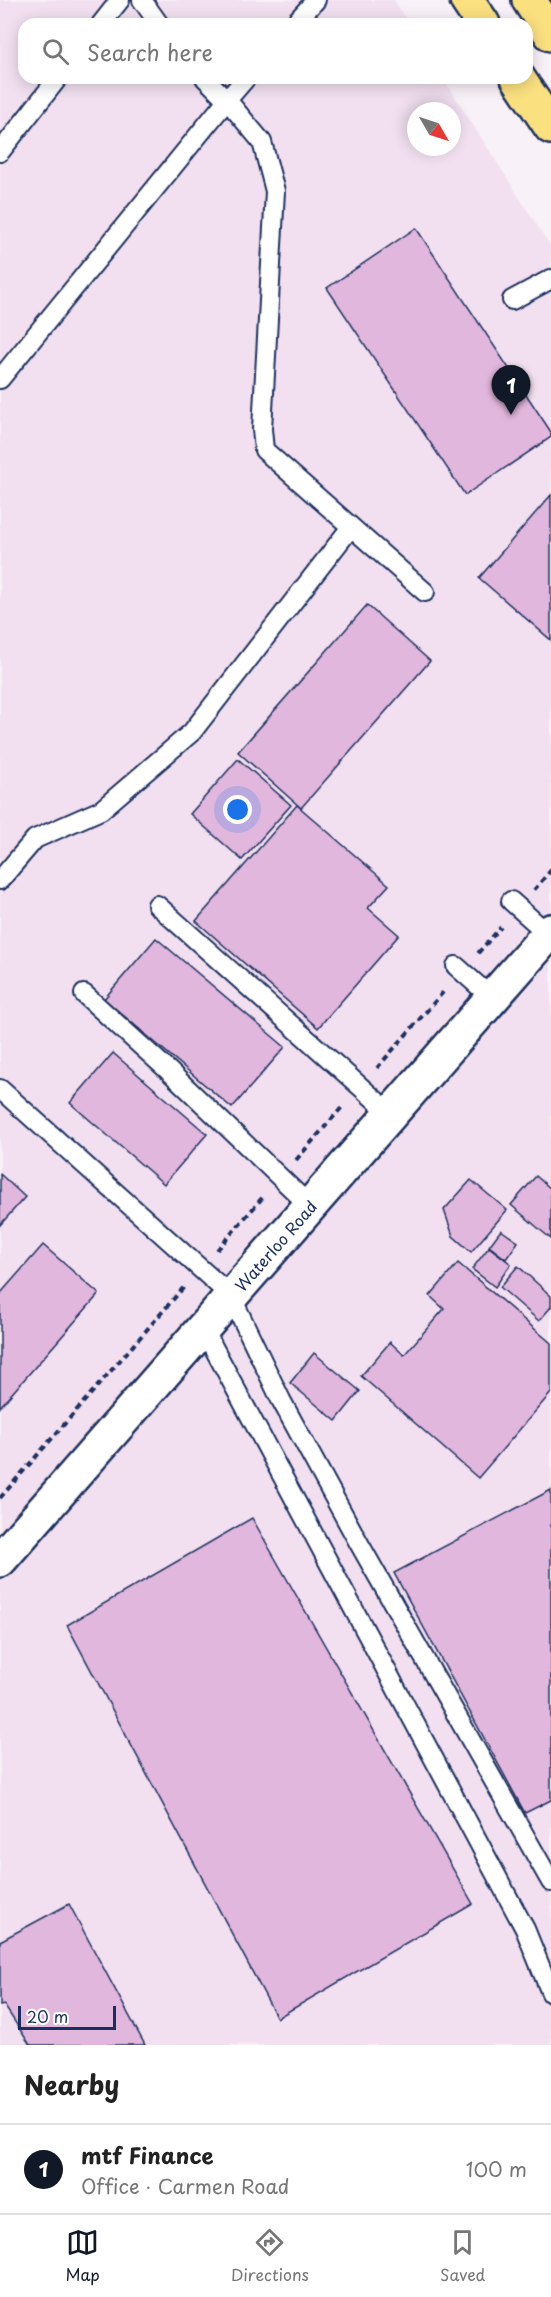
<!DOCTYPE html>
<meta charset="utf-8">
<style>
:root{--surface:#fff;--page:#f2f2f2;--text:#222;--muted:#767676;--line:#e0e0e0;--accent:#111827}
body{margin:0;font-family:"Playpen Sans",sans-serif;background:var(--page);color:var(--text)}
.compass{position:absolute;left:407px;top:102px;width:54px;height:54px;border-radius:50%;background:var(--surface);box-shadow:0 3px 15px #0003;rotate:129deg}
.scale{position:absolute;left:18px;bottom:15px;width:98px;box-sizing:border-box;padding-left:6px;border:3px solid #1b2f5e;border-top:0;font-size:16px;line-height:21px;white-space:nowrap;color:#1b2f5e;-webkit-text-stroke:4px #fff;paint-order:stroke}
.you{position:absolute;left:238px;top:810px;width:21px;height:21px;margin:-15px;border:4px solid #fff;border-radius:50%;background:#1a73e8;box-shadow:0 0 0 9px #1a73e833}
.badge{display:grid;place-items:center;width:39px;height:39px;border-radius:50%;background:var(--accent);color:#fff;font-size:20px;font-weight:700}
.pin{position:absolute;translate:-50% -50px;filter:drop-shadow(0 2px 3px #0008)}
.pin::after{content:'';position:absolute;top:32px;width:21px;height:18px;background:inherit;clip-path:polygon(0 0,100% 0,50% 100%)}
.list{margin:0;padding:0;list-style:none}
h2{display:flex;justify-content:space-between;align-items:center;height:78px;margin:0;padding:0 24px;font-size:26px}
h2 small{font-size:20px;font-weight:400;color:var(--muted)}
.list li{display:grid;grid-template-columns:39px 1fr auto;gap:18px;align-items:center;box-sizing:border-box;height:90px;padding:0 24px;border-top:2px solid var(--line)}
.list b{display:block;font-size:22px;white-space:nowrap}
.list p{margin:0;font-size:20px;white-space:nowrap;color:var(--muted)}
.list em{font-size:20px;font-style:normal;color:var(--muted)}
.icon{flex:none;width:33px;height:33px;fill:none;stroke:currentColor;stroke-width:2;stroke-linecap:round;stroke-linejoin:round}
.map{position:relative;flex:none;width:551px;height:2045px;overflow:hidden}
.search{position:absolute;background:var(--surface);box-shadow:0 3px 15px #0003;left:18px;right:18px;top:18px;height:66px;display:flex;align-items:center;gap:15px;box-sizing:border-box;padding:0 21px;border-radius:18px;color:var(--muted);font-size:22px}
.sheet{height:168px;background:var(--surface)}
nav{display:flex;justify-content:space-around;align-items:center;box-sizing:border-box;height:84px;border-top:2px solid var(--line);background:var(--surface);font-size:16px;color:var(--muted)}
nav a{display:grid;justify-items:center;gap:3px}
nav .on{color:var(--accent)}
.map>svg:first-child{display:block}
</style>
<div class="map">
<svg width="551" height="2045" viewBox="0 0 551 2045">
<rect width="100%" height="100%" fill="#f9f1f8"/>
<filter id="ink" filterUnits="userSpaceOnUse"><feTurbulence type="fractalNoise" baseFrequency=".0167" numOctaves="2"/><feDisplacementMap in="SourceGraphic" scale="12" xChannelSelector="R" yChannelSelector="G"/><feConvolveMatrix kernelMatrix="1 2 1 2 8 2 1 2 1" color-interpolation-filters="sRGB"/></filter>
<g filter="url(#ink)">
<path fill="#f2e0f0" fill-rule="evenodd" d="M0,0H394L409,24H24V78H443L551,247V2045H0ZM416,111H452V147H416Z"/>
<path fill="#e1b7dd" stroke="#1b2f5e" stroke-width="1.5" d="M416,228L551,432V437L465,495L327,288Z
M551,495V640L479,578Z
M367,605L430,661L301,808L238,752Z
M238,759L291,805L242,860L190,814Z
M297,805L389,885L368,908L399,935L318,1028L196,921Z
M156,938L285,1047L232,1108L104,999Z
M113,1053L207,1134L164,1184L70,1103Z
M0,1174L25,1197L0,1225Z
M536,1176L551,1189V1239L511,1205Z
M471,1180L507,1210L471,1252L453,1236L444,1210Z
M501,1230L518,1242L506,1259L489,1246Z
M43,1245L99,1294L0,1407V1294Z
M489,1247L511,1264L495,1287L472,1269Z
M458,1263L551,1343V1393L478,1478L361,1376L390,1342L404,1355L444,1309L430,1296Z
M518,1266L551,1296V1307L539,1321L500,1287Z
M314,1353L360,1391L336,1421L290,1383Z
M551,1490V1800L525,1813L394,1573Z
M252,1518L473,1904L277,2018L67,1625Z
M69,1904L145,2045H30L4,2005L0,2006V1941Z"/>
<g fill="none" stroke-linecap="round" stroke-linejoin="round">
<g stroke="#1b2f5e" stroke-width="22">
<path id="service" d="M142,0L159,24
M101,24L120,0
M294,24L316,0
M205,78L227,100L246,78
M0,152L58,78
M512,300L551,279
M0,379L227,100L262,142L275,191L262,429L264,450L425,592
M0,880L35,839L101,810L192,732L351,527
M511,901L548,934
M157,905L391,1114
M456,966L492,998
M84,994L170,1072L310,1206
M0,1089L231,1296L281,1400L360,1545L551,1882
M203,1328L525,1929L551,1993"/>
</g>
<g stroke="#1b2f5e" stroke-width="38">
<g id="tertiary">
<path id="s1" d="M0,1560L551,931"/>
</g>
</g>
<g stroke="#1b2f5e" stroke-width="38">
<path id="trunk" d="M467,0L483,24
M529,0L551,34
M518,78L551,127"/>
</g>
<path stroke="#1b2f5e" stroke-width="4" stroke-dasharray="6 4.5" stroke-linecap="butt" d="M534,890L551,870
M478,953L501,927
M377,1068L445,990
M296,1160L344,1105
M217,1250L263,1197
M0,1498L184,1287"/>
<use href="#service" stroke="#fff" stroke-width="18"/>
<use href="#tertiary" stroke="#fff" stroke-width="33"/>
<use href="#trunk" stroke="#fbe080" stroke-width="33"/>
</g>
</g>
<g text-anchor="middle" dominant-baseline="central" stroke-width="4.5" stroke-linejoin="round" paint-order="stroke">
<g font-size="16" fill="#1b2f5e" stroke="#fff">
<text stroke="none"><textPath href="#s1" startOffset="418">Waterloo Road</textPath></text>
</g>
</g>
</svg>
<svg class="compass" viewBox="-18 -18 36 36"><path d="M0-13l5 13h-10z" fill="#e53935"/><path d="M0 13l5-13h-10z" fill="#767676"/></svg>
<div class="scale">20 m</div>
<div class="you"></div>
<div class="pin badge" style="left:511px;top:415px">1</div>
<div class="search"><svg class="icon" aria-label="search" viewBox="0 0 24 24"><circle cx="10" cy="10" r="6"/><path d="M15 15l6 6"/></svg>Search here</div>
</div>
<section class="sheet">
<h2>Nearby<small></small></h2>
<ul class="list">
<li><span class="badge">1</span><div><b>mtf Finance</b><p>Office · Carmen Road</p></div><em>100 m</em></li>
</ul>
</section>
<nav>
<a class="on"><svg class="icon" aria-label="map" viewBox="0 0 24 24"><path d="M3 6l6-2 6 2 6-2v14l-6 2-6-2-6 2zM9 4v14M15 6v14"/></svg>Map</a>
<a><svg class="icon" aria-label="directions" viewBox="0 0 24 24"><path d="M12 3l9 9-9 9-9-9zM9 14v-3h6M13 9l2 2-2 2"/></svg>Directions</a>
<a><svg class="icon" aria-label="saved" viewBox="0 0 24 24"><path d="M7 4h10v16l-5-4-5 4z"/></svg>Saved</a>
</nav>
